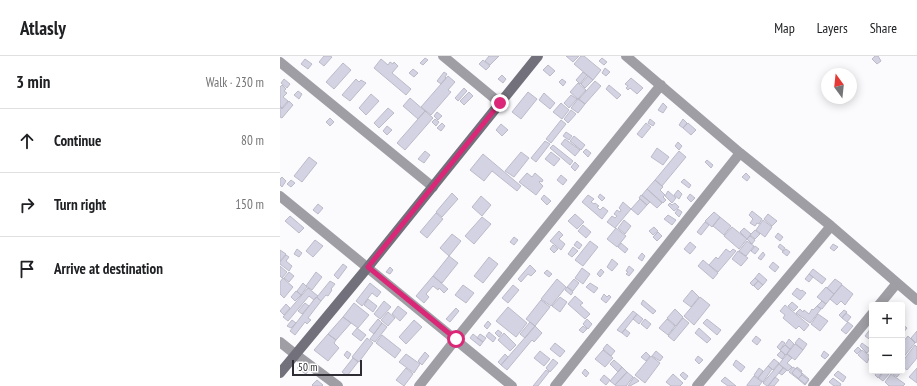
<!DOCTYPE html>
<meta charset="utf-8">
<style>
:root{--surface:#fff;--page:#f6f6f6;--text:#202124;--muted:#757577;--line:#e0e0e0}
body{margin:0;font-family:"PT Sans Narrow",sans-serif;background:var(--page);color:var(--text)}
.controls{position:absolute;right:12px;bottom:12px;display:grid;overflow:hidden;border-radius:4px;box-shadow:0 2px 10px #0003}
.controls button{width:36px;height:36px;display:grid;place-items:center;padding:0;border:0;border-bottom:1px solid var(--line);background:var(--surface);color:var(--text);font:20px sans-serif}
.compass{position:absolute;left:541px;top:12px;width:36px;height:36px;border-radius:50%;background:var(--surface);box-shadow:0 2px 10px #0003;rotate:345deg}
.scale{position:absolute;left:12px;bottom:10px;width:70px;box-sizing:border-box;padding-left:4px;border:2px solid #2e2d33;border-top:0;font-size:11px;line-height:14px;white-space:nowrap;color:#2e2d33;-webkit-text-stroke:3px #fff;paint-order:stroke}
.stop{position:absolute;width:12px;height:12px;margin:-9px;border:3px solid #db2777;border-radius:50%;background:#fff}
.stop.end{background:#db2777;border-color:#fff;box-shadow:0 1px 4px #0008}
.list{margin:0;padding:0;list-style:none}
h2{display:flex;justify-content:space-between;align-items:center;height:52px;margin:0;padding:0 16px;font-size:17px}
h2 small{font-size:13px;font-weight:400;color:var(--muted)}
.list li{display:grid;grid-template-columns:26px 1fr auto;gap:12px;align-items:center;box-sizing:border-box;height:64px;padding:0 16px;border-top:1px solid var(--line)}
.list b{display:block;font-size:15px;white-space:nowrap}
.list em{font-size:13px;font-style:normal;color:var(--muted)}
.icon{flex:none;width:22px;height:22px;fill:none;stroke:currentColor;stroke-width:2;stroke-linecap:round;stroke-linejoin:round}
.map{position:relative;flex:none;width:637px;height:330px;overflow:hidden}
header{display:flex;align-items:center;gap:24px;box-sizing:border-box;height:56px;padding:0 20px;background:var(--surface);border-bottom:1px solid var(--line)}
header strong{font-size:19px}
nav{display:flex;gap:22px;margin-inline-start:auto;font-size:14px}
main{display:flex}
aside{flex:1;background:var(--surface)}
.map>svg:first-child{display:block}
</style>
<header>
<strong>Atlasly</strong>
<nav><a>Map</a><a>Layers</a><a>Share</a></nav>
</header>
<main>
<aside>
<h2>3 min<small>Walk · 230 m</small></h2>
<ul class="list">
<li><svg class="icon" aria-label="ahead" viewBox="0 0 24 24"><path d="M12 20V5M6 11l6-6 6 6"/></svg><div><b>Continue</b></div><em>80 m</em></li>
<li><svg class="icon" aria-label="right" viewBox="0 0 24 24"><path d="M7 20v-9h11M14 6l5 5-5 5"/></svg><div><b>Turn right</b></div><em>150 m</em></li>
<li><svg class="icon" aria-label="arrive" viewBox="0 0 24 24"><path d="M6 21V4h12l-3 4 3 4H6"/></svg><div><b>Arrive at destination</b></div></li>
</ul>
</aside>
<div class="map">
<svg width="637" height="330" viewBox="0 0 637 330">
<rect width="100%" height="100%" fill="#fbfbfe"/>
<path fill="#d4d3e3" stroke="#bbbac9" d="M44,0H50L52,1L44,10L39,6Z
M209,0H219L210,9L205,5Z
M286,0H299L293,6Z
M301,0H304L321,14L313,24L294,8Z
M595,0H598L601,5L597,8L592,3Z
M145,2L148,4L143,9L140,7Z
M322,2L327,6L324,9L319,5Z
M25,3L32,8L28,13L21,8Z
M101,3L108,9L110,6L113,8L114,6L118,10L112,17L131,33L126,39L94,12Z
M203,4L210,10L206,14L199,8Z
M63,7L71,14L54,33L46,26Z
M268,9L275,15L270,20L263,14Z
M325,12L330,16L326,20L322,17Z
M133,13L138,17L134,21L129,17Z
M164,16L167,18L165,21L166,22L161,28L157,25Z
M303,16L307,19L300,28L296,24Z
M222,19L226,23L223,27L218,23Z
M168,20L175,26L168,34L171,36L151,59L141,51Z
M308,20L313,24L305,32L301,28Z
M351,22L363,32L357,38L350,32L348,34L346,32L348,30L345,28Z
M4,23L10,28L7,32L1,27Z
M76,23L79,26L81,24L86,27L70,45L62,39Z
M282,23L286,26L283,30L279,26Z
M315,25L321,30L305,48L299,43Z
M298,27L306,34L298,43L290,36Z
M2,29L6,33L4,35L7,37L3,41L8,45L2,52L0,50V31Z
M329,29L341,39L337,43L326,33Z
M184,32L187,35L178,45L175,42Z
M18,35L22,38L19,43L14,39Z
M189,36L193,40L184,49L180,45Z
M248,36L257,43L241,63L232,56Z
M264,37L275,47L270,53L259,44Z
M91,38L99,45L86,59L79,52Z
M291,39L297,43L289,52L284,47Z
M130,42L145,55L138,63L123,50Z
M298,43L305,48L298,57L291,52Z
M9,45L13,49L2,62L0,61V51L2,53Z
M281,47L289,54L282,63L273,56Z
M383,47L387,51L383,57L378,54Z
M108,52L114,57L99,72L94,67Z
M291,54L296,58L288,67L284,63Z
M145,55L153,62L125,94L117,87Z
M157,56L162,60L158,64L154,60Z
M50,62L54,66L50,70L46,66Z
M155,63L159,66L156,70L152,66Z
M370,63L375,67L373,70L368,67Z
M403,63L407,67L403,72L399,69Z
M281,64L286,68L271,87L266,83Z
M162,67L165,70L161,75L157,72Z
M366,67L371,71L362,82L357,78Z
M408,67L416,74L411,79L403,72Z
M221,68L228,74L222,80L216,74Z
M107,70L112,74L107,79L103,75Z
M286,76L292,80L289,84L283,80Z
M294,80L305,89L301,94L290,85Z
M285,83L300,94L295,100L281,88Z
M265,85L270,88L256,106L251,102Z
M398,86L402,90L399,94L395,90Z
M273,89L293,105L290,109L270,92Z
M377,92L389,101L383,109L371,101Z
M306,93L311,97L308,101L303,96Z
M145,95L150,99L144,107L138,103Z
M399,95L406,101L382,130L375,124Z
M241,96L249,102L234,121L225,115Z
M271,96L280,103L274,110L265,103Z
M203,98L241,130L237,135L212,115L204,125L190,114Z
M29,101L37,107L22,126L14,120Z
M427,104L433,109L431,112L425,106Z
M295,106L299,110L295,115L291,111Z
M247,117L252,121L255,117L263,124L262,126L260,125L259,126L263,130L256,139L239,126Z
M466,117L470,121L467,125L462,121Z
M281,119L287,124L283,129L277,124Z
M2,121L6,125L2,131L0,129V123Z
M404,123L411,129L409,132L401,126Z
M11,124L15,127L11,131L7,128Z
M375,124L383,131L380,134L385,139L383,141L386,144L383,147L367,133Z
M367,133L382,147L377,152L362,139Z
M398,134L402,138L399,143L394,139Z
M388,135L396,142L392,147L385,140Z
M172,137L178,143L162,161L156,156Z
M320,138L325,142L322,145L318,141Z
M410,138L415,142L411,146L407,142Z
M264,139L271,145L267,149L261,143Z
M308,139L314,143L311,146L314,148L315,147L319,150L317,151L320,154L323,151L328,155L322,163L302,146Z
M361,139L370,146L367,149L359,142Z
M201,140L211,149L202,160L192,151Z
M360,143L367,149L358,159L351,153Z
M343,146L351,153L335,172L327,166L332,160L335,162L337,160L334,158L337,154L340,156L341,154L339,152Z
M390,147L392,149L395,147L399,151L394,155L388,149Z
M38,148L43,152L38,158L33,154Z
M398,153L402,156L399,161L395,157Z
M472,155L482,163L479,168L477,167L475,170L470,167L473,163L469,159Z
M434,156L440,161L432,171L425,165Z
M156,157L163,163L147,182L140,176Z
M295,158L304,166L297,173L288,165Z
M488,158L497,165L492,170L484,163Z
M388,159L396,164L392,169L384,163Z
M10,160L24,172L19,177L5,165Z
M202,161L211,168L194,188L185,180Z
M440,161L451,170L444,179L433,170Z
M344,164L351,170L345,178L338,172Z
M483,164L492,171L485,181L476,174Z
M425,166L429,169L421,179L417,176Z
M303,169L311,176L306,182L298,175Z
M374,171L378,175L373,179L369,175Z
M452,171L467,183L459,193L444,180Z
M336,172L346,180L337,191L327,183Z
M464,172L471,178L467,183L460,176Z
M475,174L480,178L475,183L470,179Z
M279,175L283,179L279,183L285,188L281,194L270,185Z
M378,176L382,180L377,185L373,181Z
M498,177L503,181L500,185L495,181Z
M172,178L181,185L169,200L160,192Z
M470,180L475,184L472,188L467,183Z
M234,181L238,184L234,189L230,186Z
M35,184L43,190L33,201L26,195Z
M297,185L302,189L299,193L294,189Z
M310,185L318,191L303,210L295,204Z
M467,185L474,190L466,200L459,195Z
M410,186L416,191L410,198L404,193Z
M341,187L348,193L345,197L338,191Z
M500,188L505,192L503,195L498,191Z
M553,188L558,191L554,195L550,192Z
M273,189L278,193L274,197L270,193Z
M475,190L479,193L475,198L471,195Z
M293,191L298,195L292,201L288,198Z
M17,193L22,197L19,201L14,198Z
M446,193L450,196L453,193L456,195L438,216L429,209L436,201L438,203Z
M506,193L510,196L507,200L502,196Z
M0,194L6,198L0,205Z
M458,195L468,202L461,210L452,203Z
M483,196L485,199L481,204L478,202Z
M362,197L365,200L362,205L358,202Z
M6,199L9,201L6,205L12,210L9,215L0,208V206Z
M169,200L178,207L162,227L153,220Z
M209,201L218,208L203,227L194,220Z
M332,203L338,208L332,215L327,211Z
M423,204L438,217L433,223L418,210Z
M493,206L499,211L495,216L489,211Z
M63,208L67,211L58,223L54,219Z
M250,209L256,215L251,220L248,218L241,226L238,223Z
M0,210L7,216L2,222L0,220Z
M349,210L354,214L349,220L346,218L348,216L346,215Z
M110,211L113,214L110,218L106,216Z
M302,212L310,218L303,228L295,222Z
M321,213L324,216L320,221L317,218Z
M533,213L546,223L542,228L529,218Z
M267,214L272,218L269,221L264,217Z
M9,216L14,220L9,226L4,222Z
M36,216L42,221L32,234L26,230Z
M479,217L487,224L483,229L475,222Z
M529,218L533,221L529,226L525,223Z
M153,220L168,233L164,237L159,232L158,234L153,230L146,238L149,241L144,247L136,240Z
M3,222L13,231L4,242L0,238V226Z
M475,222L478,225L473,230L470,227Z
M277,223L286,231L271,250L261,243Z
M294,223L299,227L293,235L287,231Z
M555,223L562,228L554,238L547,232Z
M50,225L55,228L51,233L52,234L48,240L46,239L41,245L37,241Z
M478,225L483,229L478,234L474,230Z
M23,227L27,231L21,239L17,235Z
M90,227L101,236L97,241L92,237L82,250L76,245Z
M310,227L318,232L314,237L306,231Z
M183,229L194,237L186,247L175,239Z
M233,229L239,234L228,247L222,242Z
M562,229L573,238L565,249L561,245L557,249L550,243Z
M287,231L293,236L291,239L285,234Z
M546,231L554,238L546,248L537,241Z
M28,232L38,240L34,244L29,240L8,265L3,261Z
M517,232L521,235L522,234L526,237L520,244L512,238Z
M412,234L419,241L411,251L403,245Z
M16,235L21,239L15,245L11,241Z
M324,238L327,241L329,239L331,241L326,247L321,243Z
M295,240L303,247L300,249L310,258L305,263L288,248Z
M36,241L41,245L28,262L31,264L27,268L25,266L15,279L10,275Z
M280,241L287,246L280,256L272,250Z
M420,241L430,249L414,269L404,260Z
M88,243L97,250L93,256L84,249Z
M261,244L270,251L255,270L246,263Z
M363,244L376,255L373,258L361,248Z
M104,245L111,251L100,263L94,258Z
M542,245L546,248L542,253L537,250Z
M512,246L518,251L514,255L508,250Z
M25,247L29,250L22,258L18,255Z
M74,247L89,259L78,272L63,261Z
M6,248L10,252L4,259L0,255Z
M505,249L529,269L524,275L519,270L516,273L503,262L505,259L500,255Z
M118,250L127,257L120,265L112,258Z
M537,250L541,253L530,267L516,257L520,253L523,256L524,254L529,258L532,253L533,254Z
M228,251L247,267L236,281L216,265Z
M176,252L179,255L170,266L166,263Z
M395,253L403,261L396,270L387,262Z
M564,254L567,256L562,262L559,259Z
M353,255L357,258L342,277L337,274Z
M108,256L115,262L108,270L101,264Z
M566,257L571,261L567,266L562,262Z
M357,258L363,263L359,268L353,263Z
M538,258L548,265L540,275L531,268Z
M63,261L71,267L56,284L48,278Z
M403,262L409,267L394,285L388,280Z
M98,263L102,267L94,278L89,274Z
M307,263L312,268L308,273L303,268Z
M365,263L371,268L367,273L361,268Z
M387,263L395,270L388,279L379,272Z
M427,263L441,274L437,279L423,267Z
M12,264L16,267L11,272L7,270Z
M134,264L142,271L126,288L119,281Z
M208,265L211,268L207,273L204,270Z
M250,266L255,270L245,282L240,278Z
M568,266L573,270L566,278L561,274Z
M102,267L107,271L95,286L90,283Z
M622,268L627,272L623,277L622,276Z
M255,270L262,277L254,286L252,284L227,314L221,309Z
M303,270L307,273L303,277L299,274Z
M77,272L86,279L81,285L72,278Z
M419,272L431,283L427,287L415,277Z
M591,272L592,273V285L585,280Z
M345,273L350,277L347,281L342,277Z
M218,274L222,277L219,281L215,277Z
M637,275V285L636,287L631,282Z
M209,276L216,282L213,286L206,280Z
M224,277L236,289L230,295L218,284Z
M48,278L56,284L54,287L59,292L48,305L34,294Z
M193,278L203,286L200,290L190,282Z
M200,278L206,282L203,286L197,282Z
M102,279L121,294L115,302L96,287Z
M476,280L481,284L477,289L472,285Z
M628,280L635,287L622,303V287Z
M87,282L93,287L79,306L72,301Z
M519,282L527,288L523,294L515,287Z
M509,283L514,288L510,293L505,289Z
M502,285L505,287L500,294L497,291Z
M275,287L285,295L280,301L270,293Z
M582,287L590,293L587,297L580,290Z
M327,288L335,295L331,300L323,293Z
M515,288L523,294L515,304L507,298Z
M505,289L510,293L506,299L500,294Z
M635,289L637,291V302L627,314L622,310V306Z
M578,291L581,294L577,298L574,295Z
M323,294L333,302L325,311L315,303Z
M582,294L590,300L587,307L578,299Z
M67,295L71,298L68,303L64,299Z
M260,295L270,303L264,310L254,302Z
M376,295L383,301L380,305L372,300Z
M501,295L505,299L502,303L497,299Z
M544,295L549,299L545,303L541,300Z
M145,296L149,300L142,309L138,305Z
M366,296L370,300L366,305L361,301Z
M126,298L140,308L134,317L119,306Z
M225,298L228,301L221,309L218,306Z
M507,298L512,302L507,307L512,311L508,315L499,308Z
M371,300L380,307L365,327L355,319Z
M418,300L423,304L419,308L415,304Z
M73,302L78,306L67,320L62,316Z
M273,303L278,307L270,316L266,312Z
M494,303L499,307L493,314L488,310Z
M334,304L342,311L338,316L330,308Z
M456,304L465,311L461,316L453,309Z
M499,308L503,312L488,330H487L483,327Z
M20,309L28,315L26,318L17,312Z
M488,310L492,313L483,326L478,322Z
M342,311L347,316L335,329L330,325Z
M513,311L516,313L517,311L522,315L521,317L522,318L518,323L509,316Z
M126,312L133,318L124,330L116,324Z
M479,312L483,315L478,322L474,319Z
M503,312L507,314L502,319L499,317Z
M516,312L529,323L525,328L512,317Z
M637,312V327L629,321Z
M305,313L309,317L306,321L302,317Z
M266,314L269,316L258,330H253Z
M558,315L566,321L563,326L554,319Z
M598,315H603L598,322L595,319Z
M604,315H608L610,317L603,325L599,322Z
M609,315H622L617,321Z
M347,316L353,321L346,330H337L335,329Z
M403,316L408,320L405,324L400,319Z
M393,318L403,327L400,330H391L386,326Z
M611,318L625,328L623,330H609L605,326Z
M324,319L330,324L326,329L320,324Z
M522,319L529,324L525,329L518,323Z
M474,320L482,326L479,330H467V329Z
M354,321L359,325L350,330H348Z
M445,321L456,330H448L441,325Z
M495,321L499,324L494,330H488Z
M553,322L561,328L560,330H554L549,326Z
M37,324L43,329L42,330H33L32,329Z"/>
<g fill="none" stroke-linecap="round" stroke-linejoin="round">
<path stroke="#9e9ea4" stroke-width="10" d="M163,0L220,47
M346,0L460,97L551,170L637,244
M0,6L153,131
M0,140L232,330
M599,249L617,227
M0,286L15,298L58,330
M139,330L176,283L381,29
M275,330L460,97
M417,330L551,170
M533,330L592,258"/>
<path stroke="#72717b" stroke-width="10" d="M0,317L88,211L258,0"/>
</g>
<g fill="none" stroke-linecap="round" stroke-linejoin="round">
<path stroke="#db2777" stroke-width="5" d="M176,283L88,211L220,47"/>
</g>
</svg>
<div class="controls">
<button>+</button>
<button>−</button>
</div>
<svg class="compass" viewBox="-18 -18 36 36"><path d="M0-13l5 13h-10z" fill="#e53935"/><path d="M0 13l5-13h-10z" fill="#757577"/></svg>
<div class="scale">50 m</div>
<div class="stop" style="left:176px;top:283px"></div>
<div class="stop end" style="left:220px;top:47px"></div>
</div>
</main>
